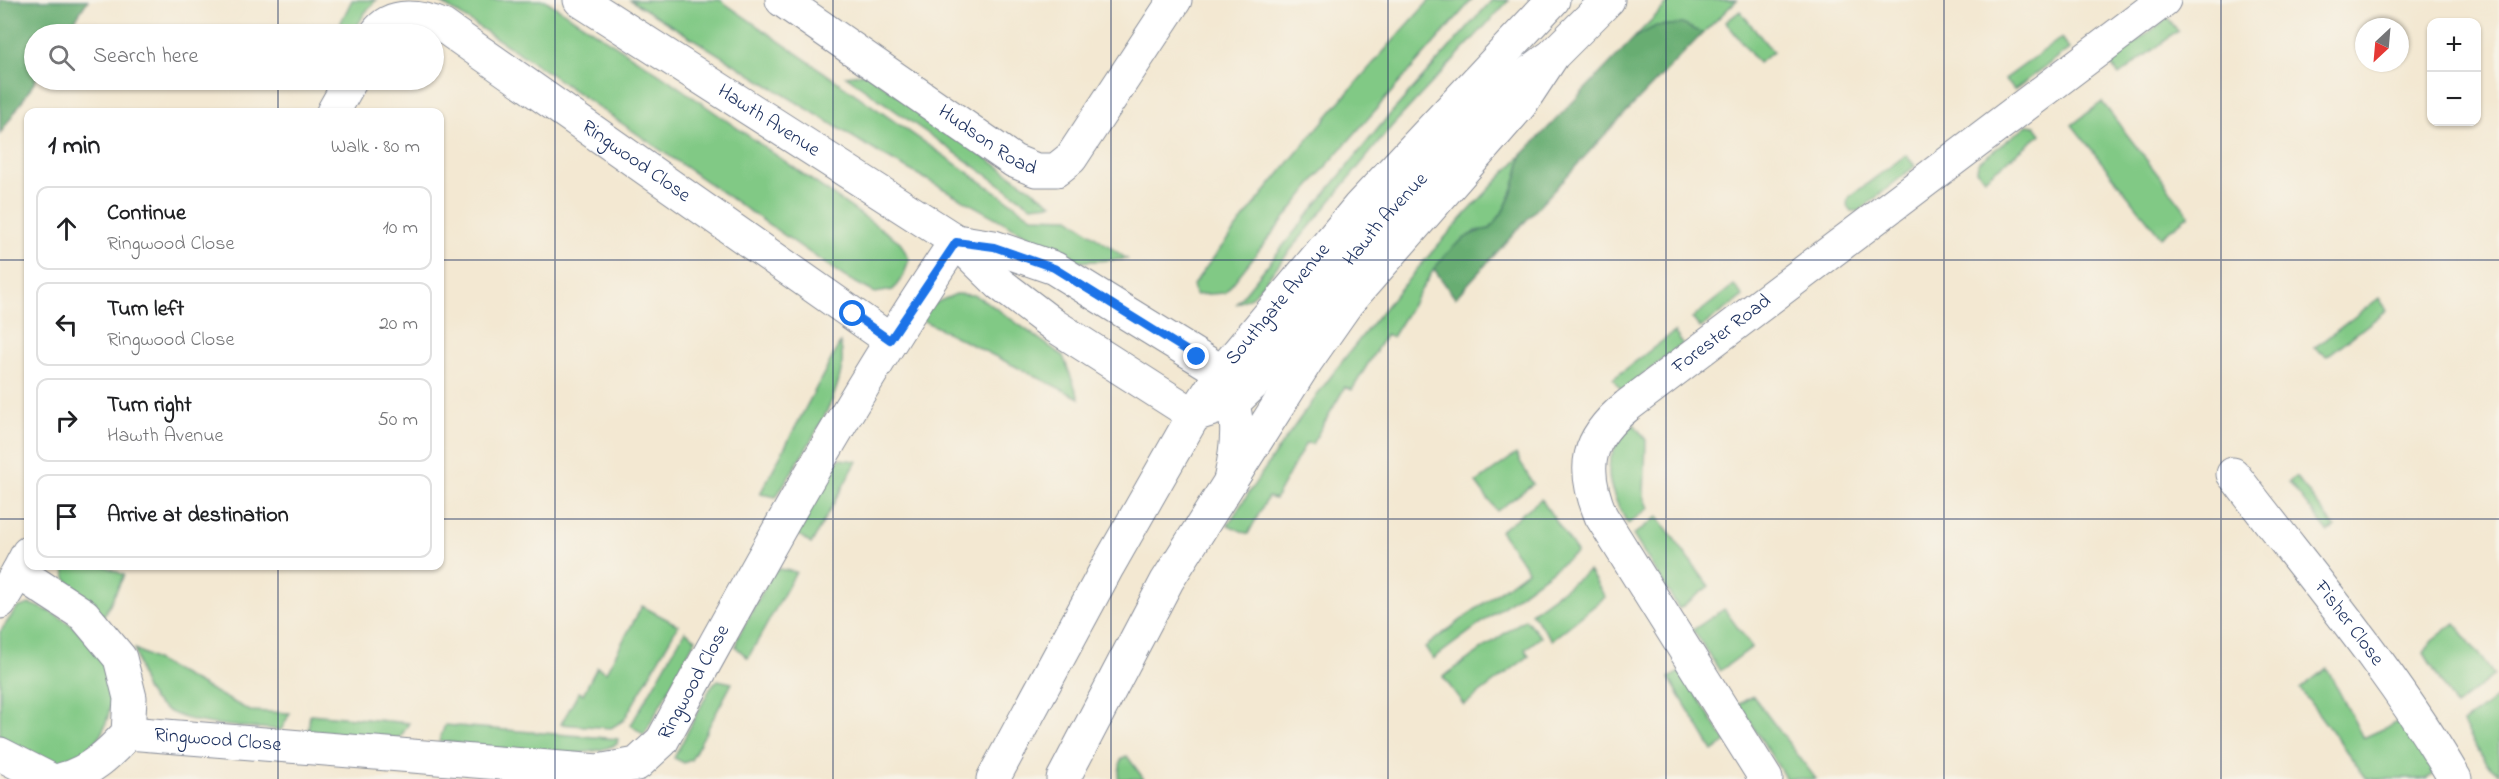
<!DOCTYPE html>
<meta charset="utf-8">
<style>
:root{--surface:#fff;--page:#f2f2f2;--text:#202124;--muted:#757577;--line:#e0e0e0}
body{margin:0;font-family:"Indie Flower",sans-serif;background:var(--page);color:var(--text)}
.controls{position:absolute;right:18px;top:18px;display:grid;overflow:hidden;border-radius:12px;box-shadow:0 2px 4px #0004}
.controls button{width:54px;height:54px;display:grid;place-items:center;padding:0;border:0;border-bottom:2px solid var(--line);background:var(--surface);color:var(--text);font:30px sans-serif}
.compass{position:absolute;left:2355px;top:18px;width:54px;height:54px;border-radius:50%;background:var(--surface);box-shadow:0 2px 4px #0004;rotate:206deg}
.stop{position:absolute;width:18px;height:18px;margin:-14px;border:4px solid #1a73e8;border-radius:50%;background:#fff}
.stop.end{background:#1a73e8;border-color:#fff;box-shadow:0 2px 6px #0008}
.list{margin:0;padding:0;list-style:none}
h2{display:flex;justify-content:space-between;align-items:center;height:78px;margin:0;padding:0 24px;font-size:26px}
h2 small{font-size:20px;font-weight:400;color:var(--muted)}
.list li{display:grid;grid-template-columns:39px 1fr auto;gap:18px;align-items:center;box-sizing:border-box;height:84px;margin:0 12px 12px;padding:0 12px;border:2px solid var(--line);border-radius:12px}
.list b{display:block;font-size:22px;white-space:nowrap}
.list p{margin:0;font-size:20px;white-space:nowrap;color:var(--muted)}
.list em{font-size:20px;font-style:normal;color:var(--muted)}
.icon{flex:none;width:33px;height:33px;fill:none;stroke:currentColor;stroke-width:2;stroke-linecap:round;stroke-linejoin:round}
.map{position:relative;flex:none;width:2499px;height:779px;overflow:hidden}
.search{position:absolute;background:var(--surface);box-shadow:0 2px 4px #0004;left:24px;top:24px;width:420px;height:66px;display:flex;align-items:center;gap:15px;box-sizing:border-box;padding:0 21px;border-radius:33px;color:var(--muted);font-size:22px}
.panel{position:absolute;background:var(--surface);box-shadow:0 2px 4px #0004;left:24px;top:108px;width:420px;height:462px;border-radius:12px}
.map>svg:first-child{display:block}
</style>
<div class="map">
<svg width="2499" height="779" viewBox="0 0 2499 779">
<rect width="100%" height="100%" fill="#f7f3e8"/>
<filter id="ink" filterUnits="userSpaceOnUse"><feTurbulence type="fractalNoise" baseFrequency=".0167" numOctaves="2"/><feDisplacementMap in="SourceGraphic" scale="12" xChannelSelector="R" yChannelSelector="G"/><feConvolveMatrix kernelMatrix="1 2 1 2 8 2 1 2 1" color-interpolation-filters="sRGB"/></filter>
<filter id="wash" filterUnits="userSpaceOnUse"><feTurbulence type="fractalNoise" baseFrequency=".008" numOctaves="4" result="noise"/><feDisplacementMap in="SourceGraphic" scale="24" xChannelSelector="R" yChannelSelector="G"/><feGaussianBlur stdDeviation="1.35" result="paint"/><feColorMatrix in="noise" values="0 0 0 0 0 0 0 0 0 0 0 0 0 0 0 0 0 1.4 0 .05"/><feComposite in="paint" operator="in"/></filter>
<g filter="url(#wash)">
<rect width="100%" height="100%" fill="#f3e8d2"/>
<path fill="#81c985" stroke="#4e7c72" stroke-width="1.5" d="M352,0H376L364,14L353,34H335Z
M437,0H545L660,74L900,242L909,259L904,275L893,290L875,293L845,277L524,56Z
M630,0H720L1032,217L1069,218L1127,259L1075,262L879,153Z
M1430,0H1472L1322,171L1225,293L1195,295L1193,285C1266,186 1347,91 1430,0Z
M1492,0H1509L1392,126L1253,296L1236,304L1385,120Z
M1671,0H1737L1703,33C1674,21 1662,23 1635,37Z
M1740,11L1773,52L1758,63L1726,22Z
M2168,18L2178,31L2119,75L2109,62Z
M2061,38L2069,49L2014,90L2005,79Z
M866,73L1052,204L1031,206L846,76Z
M2102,102L2189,215L2161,237L2072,125Z
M2027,125L2035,126L2041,134L1984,179L1977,170L1978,163Z
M1522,155C1516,183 1509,208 1490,229L1475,231L1434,269L1392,337L1386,334L1352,390L1345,387L1312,444L1306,443L1275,499L1268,497L1248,534L1228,525C1314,389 1410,269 1522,155Z
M1906,155L1915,166L1859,211H1851L1847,206L1848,198Z
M1734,285L1743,296L1700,328L1692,318Z
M956,294L974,295L987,302L1063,356L1079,398L920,319L930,305Z
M2379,298L2387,310L2327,356L2314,348Z
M1674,332L1683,344L1622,391L1613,379Z
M840,343C854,385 798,460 776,497L760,494Z
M1634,424L1646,440L1644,496L1649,508L1628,524C1605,484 1598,458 1634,424Z
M1516,454L1533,484L1497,511L1476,483Z
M840,459L857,461L811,544L798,534V528L836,462Z
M2296,477L2335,527L2328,532L2289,482Z
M1541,499L1577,552L1433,659L1425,647L1528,570L1500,531Z
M1658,517L1709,586L1679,609L1633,535Z
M64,566H105L124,575L104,616C87,602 64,589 64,566Z
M779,569L796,572L748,658L736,647L737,639L772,574Z
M1589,571L1605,597L1552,640L1531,613Z
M30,604C76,618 118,660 109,712C105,731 98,742 83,753C74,759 65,765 53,763C35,760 16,745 0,736V632L17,608Z
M642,606L678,625L624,720L611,728L561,724L579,692L583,694L597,667L606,672Z
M1724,609L1752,647L1720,671L1693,630Z
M1525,619L1541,637L1525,649L1529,656L1464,705L1443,677Z
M2455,623L2494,675L2455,706L2424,653L2433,640Z
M685,631L696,639L644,735L631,725Z
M135,649L250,711L290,713L281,730C243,725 176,729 151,697C141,684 138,665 135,649Z
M2327,668L2363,738L2405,719L2436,773L2426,779H2367L2300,689Z
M1681,671L1726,742L1713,751L1669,678Z
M718,680L732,683L691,760L684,763L674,758L711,687Z
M1753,696L1816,779H1786L1739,704Z
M2496,698L2499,703V774L2485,762L2463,723Z
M310,714L409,723L400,738L308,731Z
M445,725L618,739L617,744C572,765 490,746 439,741Z
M1127,756L1144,779H1118L1121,760Z"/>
<path fill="#68ad72" stroke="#426e68" stroke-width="1.5" d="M0,0H88L66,34H34L36,80L0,134Z
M1682,24L1703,33L1611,128L1455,298L1434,269C1449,250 1464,232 1490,229C1509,208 1516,183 1522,155L1635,37L1656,26Z"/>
</g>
<g filter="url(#ink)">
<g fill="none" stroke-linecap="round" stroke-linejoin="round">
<g stroke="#878c98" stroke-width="35">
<g id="minor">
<path id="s1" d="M782,0L1014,161L1036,170H1056L1071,158L1175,0"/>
<path id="s2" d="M376,34C392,11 422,17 443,26L890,340"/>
<path d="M333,112L351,80"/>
<path id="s3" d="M2233,474C2309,574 2392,670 2455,779"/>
<path d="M28,553L18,572L84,615L120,658L130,698L128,733C110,753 90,772 63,779"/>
<path d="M0,602L18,572"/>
<path id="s4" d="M128,733L598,771L637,764L662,741C755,571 847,402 956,241"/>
<path d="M0,754L49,779"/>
<path id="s5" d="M1766,779L1601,516C1581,468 1586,439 1627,406L2164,0"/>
</g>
</g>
<g stroke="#878c98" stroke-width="35">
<g id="tertiary">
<path id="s6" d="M580,0L956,241L1000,284L1055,326L1194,415L1234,402L1253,384L1379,224L1505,91L1549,58"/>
<path d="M956,241L994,247L1054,268L1222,372C1240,416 1240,435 1230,481"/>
</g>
</g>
<g stroke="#878c98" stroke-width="35">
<g id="primary">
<path id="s7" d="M993,779L1108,566L1194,415L1222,372L1359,207L1553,0"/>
<path d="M1063,779L1167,581L1307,360L1347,303L1520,105L1553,55L1608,0"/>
</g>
</g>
<use href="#minor" stroke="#fff" stroke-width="33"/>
<use href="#tertiary" stroke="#fff" stroke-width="33"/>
<use href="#primary" stroke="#fff" stroke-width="33"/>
</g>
</g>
<g fill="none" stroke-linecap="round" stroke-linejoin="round" filter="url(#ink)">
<path stroke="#1a73e8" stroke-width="8" d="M853,314L890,340L956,242L994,247L1054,268L1197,357"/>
</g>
<path fill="none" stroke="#1b2f5e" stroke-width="1.5" stroke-opacity="0.55" d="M278,0V34M555,0V779M833,0V779M1111,0V779M1388,0V779M1666,0V779M1944,0V779M2221,0V779M278,80V112M0,260H28M440,260H2499M0,519H28M440,519H2499M278,566V779"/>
<g text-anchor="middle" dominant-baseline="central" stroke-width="4.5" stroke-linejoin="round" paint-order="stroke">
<g font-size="20" fill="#1b2f5e" stroke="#f7f3e8">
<text stroke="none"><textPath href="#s6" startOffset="224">Hawth Avenue</textPath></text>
<text stroke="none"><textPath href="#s1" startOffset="249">Hudson Road</textPath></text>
<text stroke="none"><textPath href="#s2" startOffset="309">Ringwood Close</textPath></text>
<text stroke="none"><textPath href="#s6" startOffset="1022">Hawth Avenue</textPath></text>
<text stroke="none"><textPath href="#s7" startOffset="555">Southgate Avenue</textPath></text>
<text stroke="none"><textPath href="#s5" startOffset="554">Forester Road</textPath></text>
<text stroke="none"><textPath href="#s3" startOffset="189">Fisher Close</textPath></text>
<text stroke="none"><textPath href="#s4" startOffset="612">Ringwood Close</textPath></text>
<text stroke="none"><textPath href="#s4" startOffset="90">Ringwood Close</textPath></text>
</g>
</g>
</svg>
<div class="controls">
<button>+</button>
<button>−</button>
</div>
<svg class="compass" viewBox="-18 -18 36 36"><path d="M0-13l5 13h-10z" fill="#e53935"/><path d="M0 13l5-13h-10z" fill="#757577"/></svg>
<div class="stop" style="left:853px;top:314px"></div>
<div class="stop end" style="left:1197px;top:357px"></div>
<div class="search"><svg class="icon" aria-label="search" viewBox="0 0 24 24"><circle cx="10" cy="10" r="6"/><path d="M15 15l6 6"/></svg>Search here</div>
<section class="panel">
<h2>1 min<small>Walk · 80 m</small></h2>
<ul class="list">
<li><svg class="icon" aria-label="ahead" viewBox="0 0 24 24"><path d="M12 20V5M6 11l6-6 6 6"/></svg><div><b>Continue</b><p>Ringwood Close</p></div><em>10 m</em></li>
<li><svg class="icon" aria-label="left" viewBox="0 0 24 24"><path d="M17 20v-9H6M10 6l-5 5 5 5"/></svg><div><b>Turn left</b><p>Ringwood Close</p></div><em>20 m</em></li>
<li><svg class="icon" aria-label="right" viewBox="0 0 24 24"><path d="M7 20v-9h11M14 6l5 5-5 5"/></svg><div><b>Turn right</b><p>Hawth Avenue</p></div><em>50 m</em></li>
<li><svg class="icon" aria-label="arrive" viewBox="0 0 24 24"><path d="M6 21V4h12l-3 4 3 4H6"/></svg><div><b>Arrive at destination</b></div></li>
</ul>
</section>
</div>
